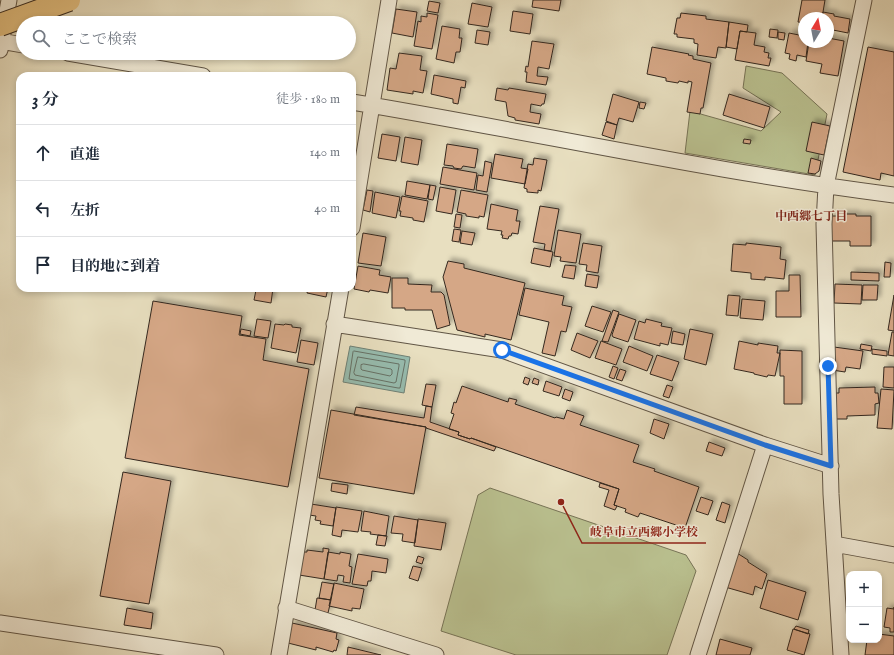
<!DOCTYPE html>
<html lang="ja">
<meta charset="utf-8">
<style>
:root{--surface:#fff;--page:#f6f6f7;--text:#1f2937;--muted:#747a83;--line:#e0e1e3}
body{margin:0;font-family:"IM FELL English","Noto Serif JP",serif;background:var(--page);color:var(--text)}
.controls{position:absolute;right:12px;bottom:12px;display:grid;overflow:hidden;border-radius:8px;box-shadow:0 2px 6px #0003}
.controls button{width:36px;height:36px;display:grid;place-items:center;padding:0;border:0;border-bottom:1px solid var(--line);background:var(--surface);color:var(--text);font:20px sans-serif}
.compass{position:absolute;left:798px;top:12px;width:36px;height:36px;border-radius:50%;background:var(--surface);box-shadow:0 2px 6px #0003;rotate:10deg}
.stop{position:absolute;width:12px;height:12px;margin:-9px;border:3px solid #1a73e8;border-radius:50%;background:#fff}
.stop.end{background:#1a73e8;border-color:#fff;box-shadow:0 1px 4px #0008}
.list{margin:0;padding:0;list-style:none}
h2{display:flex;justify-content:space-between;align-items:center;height:52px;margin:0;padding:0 16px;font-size:17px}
h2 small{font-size:13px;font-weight:400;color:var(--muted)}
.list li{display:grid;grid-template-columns:26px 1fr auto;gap:12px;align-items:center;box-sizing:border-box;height:56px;padding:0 16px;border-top:1px solid var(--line)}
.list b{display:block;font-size:15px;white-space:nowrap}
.list em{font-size:13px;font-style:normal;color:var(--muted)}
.icon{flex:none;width:22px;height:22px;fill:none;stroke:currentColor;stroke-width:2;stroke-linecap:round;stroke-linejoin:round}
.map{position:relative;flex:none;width:894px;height:655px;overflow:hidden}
.search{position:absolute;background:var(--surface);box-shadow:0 2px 6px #0003;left:16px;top:16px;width:340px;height:44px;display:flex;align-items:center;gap:10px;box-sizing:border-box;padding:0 14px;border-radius:22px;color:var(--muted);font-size:15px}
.panel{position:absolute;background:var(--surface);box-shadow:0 2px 6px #0003;left:16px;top:72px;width:340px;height:220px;border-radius:12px}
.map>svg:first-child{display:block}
</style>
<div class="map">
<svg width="894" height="655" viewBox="0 0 894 655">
<defs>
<filter id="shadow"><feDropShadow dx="3.5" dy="-3.5" stdDeviation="2" flood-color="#0004"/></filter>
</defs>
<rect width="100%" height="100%" fill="#e8dfc0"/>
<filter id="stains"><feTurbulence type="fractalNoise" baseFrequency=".005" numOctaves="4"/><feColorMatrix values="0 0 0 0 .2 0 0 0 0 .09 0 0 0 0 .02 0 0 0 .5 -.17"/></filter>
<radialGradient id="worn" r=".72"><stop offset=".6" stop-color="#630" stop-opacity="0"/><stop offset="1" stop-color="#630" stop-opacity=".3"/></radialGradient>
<path fill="#bac190" stroke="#777457" d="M746,66L782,73L827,114L815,175L685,153L690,111L761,131L781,112L743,88Z
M490,488L686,555L696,571L667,655H516L441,631L478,495Z"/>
<path fill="#97bdb0" stroke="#6f8176" d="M350,346L410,357L404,393L343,382Z"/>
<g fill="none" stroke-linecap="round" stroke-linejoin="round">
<path stroke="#667267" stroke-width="1" d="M354,351L405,360V362L400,388H398L349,379L353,352Z
M358,357L399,364V366L396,382L394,383L355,375L354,373Z
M364,364L391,369L392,370V374L390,376L362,370L361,369V365Z"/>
</g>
<path fill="#d5a786" stroke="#34281e" filter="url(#shadow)" d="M533,0H561L559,11L532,7Z
M802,0H825L822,18H804V23L798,22Z
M429,1L440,3L438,13L427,11Z
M472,3L492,7L488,27L468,24Z
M396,9L417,12L413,37L392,33Z
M513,11L533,14L530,34L510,31Z
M823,12L834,14V16L850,19L848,33L828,29V18H822Z
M427,13L438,15L432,49L414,46L418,21L421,22V16L427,17Z
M681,13L706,16V19L729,22L726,48L718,47L716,58L697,55L698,44L694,43V39L677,37V34H674L677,18H680Z
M729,22L748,25L747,32L740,31L737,49L726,47Z
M442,26L460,29L459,38H462L460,52H456L454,63L436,59Z
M770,29L778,30L777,38L769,37Z
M477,30L490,32L488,45L475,43Z
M740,31L756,33L754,45L765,47L764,52L769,53L768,58H771L769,66L735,60Z
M778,32L785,33L784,40L778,39Z
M789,33L804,36V42H808L806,57L797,55L796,61L789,59L790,54L785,53Z
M828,38L844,41L838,76L820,73L822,64L806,61L809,42H828Z
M532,41L554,44L549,69L538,67L537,76L548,77L546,85L526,82L527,72H525L526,66L528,67Z
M652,47L689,54L688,55L693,56V59L711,63L703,108H701L700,114L687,112L692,82L688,81V83L679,81L678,83L666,81V78L647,74Z
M868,47L894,52V176L881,173L880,180L843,172Z
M399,53L422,56L420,70L427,71L423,93L413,91V94L387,90L390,68L396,69Z
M434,75L466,81L465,88L461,87L458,104L453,103V99L431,94Z
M497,88L508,90L509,88L546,94L544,104H542L541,106L531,104L530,112L541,114L539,124L515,120V118L508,116L506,102L495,100Z
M613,94L639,102L633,122L619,118L617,125L606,121Z
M729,94L770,107L764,128L723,115Z
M640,102L646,103L644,109L639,108Z
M606,122L617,125L614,139L602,135Z
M812,122L830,126L824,155L806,151Z
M382,134L400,137L396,161L378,158Z
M405,137L422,140L418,165L401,162Z
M744,139L751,140L750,144L743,143Z
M447,144L478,149L475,168L463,166L461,169L454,168L453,166L444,165Z
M495,154L523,159L521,168L528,169L525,184L491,178Z
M534,158L547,160L541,191L538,190V193L527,192V189L524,188L528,164L533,165Z
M811,158L821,161L819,171L815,174L808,173Z
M485,161L492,163L487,192L476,190L478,175L483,176Z
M443,167L477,173L474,190L440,184Z
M407,181L430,185L427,199L405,195Z
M430,185L436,186L433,200L428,199Z
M440,187L456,190L452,214L436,211Z
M367,190L373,191L370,212L363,210Z
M461,190L488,195L484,217L479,216V218L466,216V214L457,212Z
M375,192L400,197L396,218L372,213Z
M402,196L428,201L424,222L413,220V218L400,216L401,211H399Z
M491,204L518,210L516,221H520L518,234L512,233L511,236H509L508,239L502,238L503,235H501L502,231L487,229Z
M540,206L559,209L551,251L544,250L545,244L533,242Z
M456,214L462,215L460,228L454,227Z
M842,214H856V216H871V246H850V241H831V216H842Z
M454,229L461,230L459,242L452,241Z
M558,230L581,234L576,263L560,261L561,257L554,256Z
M462,231L475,233L472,245L460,243Z
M363,233L386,237L381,266L358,263Z
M583,243L602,246L598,273L586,271L587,265L579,264Z
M746,243L781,247L780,259L786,260L784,279L765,277V280L751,279V273L731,271L733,244L746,245Z
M534,248L553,252L550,267L531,263Z
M448,261L464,264V268L525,283L511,340L485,334V337L457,330L443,277Z
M885,262L891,263L890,277H884Z
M565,265L576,266L574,279L562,277Z
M358,266L380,270L379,275L391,277L388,293L370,290L369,292L354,289Z
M851,272L879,273V281L851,280Z
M587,274L599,276L597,288L585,286Z
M789,275H800L801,317H776V291H789Z
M392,278H408V284L432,285L431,292H441L444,295L450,325L437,329L432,310H405V308H392Z
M835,284L862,285L861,304L834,303Z
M863,285H878L877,300H862Z
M254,288H273L271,303L254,300L256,290H254Z
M308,288H328L326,297L307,293Z
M525,288L564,296L562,305L572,307L566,332L561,331L555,356L542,353L549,322L519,315Z
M728,295L740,296L738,316L726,315Z
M894,295V331L888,330Z
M742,299L765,301L763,320L740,318Z
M153,301L242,316L239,335L266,339L263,360L309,369L288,487L125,458Z
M592,306L611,312L603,332L585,326Z
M613,310L619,312L608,342L602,341Z
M619,314L636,320L628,342L613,337L612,335Z
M257,319L271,321L268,338L254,336Z
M646,319L662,323L661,326L672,328L668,345L660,343V346L634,339L639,321L645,323Z
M275,324L284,325L285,324L292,325V327L301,328L296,353L271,348Z
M241,329L251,331L250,336L240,334Z
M690,329L713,334L706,365L684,359Z
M673,331L685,334L683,345L671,343Z
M892,332H894V356L888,355Z
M577,333L598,341L590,358L571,350Z
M301,340L318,343L314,365L297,362Z
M601,341L622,349L616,365L595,358Z
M739,341L758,345V343L778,346L777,353H780L775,376L768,375L767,377L754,374V373L734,369Z
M861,344L872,346L871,351L860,349Z
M629,346L653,356L647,371L623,362Z
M834,347L863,351L860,369L846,367L845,372L832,370Z
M872,349L887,351V356L872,354Z
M780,350L802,351V404H784V376H780Z
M657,355L679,362L672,381L650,374Z
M613,366L618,368L614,379L609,377Z
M884,367H894V388L883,387Z
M620,369L626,371L622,381L616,379Z
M525,377L530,379L528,385L523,383Z
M534,378L539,380L538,385L532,383Z
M546,381L562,387L559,396L543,391Z
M426,384L436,385L432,407L422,405Z
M667,385L673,387L669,398L663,396Z
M462,386L508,402L509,398L517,400L515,404L555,418L556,417L564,419L567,410L584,416L580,425L639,445L633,462L655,469L654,471L699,487L685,528L640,513L638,517L625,512L626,509L614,505L619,489L471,438L470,439L458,435L459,432L449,429L454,414L451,413L454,402L456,403Z
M875,387V393H878L879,403L875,404V415L847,416V419H834L833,393H839V388Z
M565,389L573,392L570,401L562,398Z
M881,389L894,390L892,429L877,428Z
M426,406L432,407L430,422L459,432L458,435L470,439L471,438L496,447L494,451L426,428V427L354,415L356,407L424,418Z
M331,410L426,427L414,494L319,478Z
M654,419L669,424L664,439L650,433Z
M709,442L725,448L722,456L706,451Z
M123,472L171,481L149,604L100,596Z
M332,483L348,485L347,494L331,491Z
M600,483L619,489L614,505L617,506L615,510L604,506L609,490L599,487Z
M701,497L713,501L708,515L696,511Z
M722,502L730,505L725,523L716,520Z
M311,504L336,508L333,526L320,524L321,521L315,520L316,516L309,515Z
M336,507L362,511L358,532L342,530L341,537L332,535Z
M364,511L389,516L386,536L370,534L371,532L361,531Z
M394,516L418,520L415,543L402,541L403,534L391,533Z
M418,519L446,523L441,550L414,546Z
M378,535L387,536L385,546L376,545Z
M323,548L329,549L324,579L299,575L303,552H307V550L323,552Z
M328,552L340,554V552L351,554L349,566L352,567L350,583L343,582L344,576L338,575L337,581L324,579Z
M737,553L748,560V562L767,574L762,589L755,586L753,595L725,587Z
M358,554L388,559L386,573L372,571L371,581H368L367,586L352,584Z
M418,556L424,558L422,564L416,562Z
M413,566L422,568L418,581L409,578Z
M768,580L806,592L798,620L760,608Z
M322,582L334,584L331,600L319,598Z
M334,583L364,589L360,609L352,608V611L329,606Z
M317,598L331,600L328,613L315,610Z
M894,607V632H890V628L884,627L887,608L894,609Z
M127,608L153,613L151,629L124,625Z
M292,623L337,633L336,639L339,640L336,651L334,650L333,652L316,647V650L288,643Z
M796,626L809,630L808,634L794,629Z
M793,629L810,634L804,655L787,650Z
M879,634L894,636V655H865L867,640H879Z
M720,639L752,648L750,655H716Z
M348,647L381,655H347Z"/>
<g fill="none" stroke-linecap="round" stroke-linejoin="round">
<g stroke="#615646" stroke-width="17">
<path id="minor" d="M0,41L23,45
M0,50L9,0
M68,53L203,76
M352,102C533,132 712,172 894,195
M352,228L389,0
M334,324L502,350L765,445
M834,544L894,555
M286,608L436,655
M0,623L216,655
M279,655L341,288
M698,655L765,445L831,466
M841,655L831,494L824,224L826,186L864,0"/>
</g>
<use href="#minor" stroke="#f0ead6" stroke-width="15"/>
<g stroke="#34281e" stroke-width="24" stroke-linecap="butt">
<path id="motorway-bridge" d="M0,25L69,0"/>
</g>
<use href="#motorway-bridge" stroke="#e4c080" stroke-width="22"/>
</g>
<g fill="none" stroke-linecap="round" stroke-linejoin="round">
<path stroke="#1a73e8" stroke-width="5" d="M502,350L765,445L831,466L828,366"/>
</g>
<g text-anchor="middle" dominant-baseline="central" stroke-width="3" stroke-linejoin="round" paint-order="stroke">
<g font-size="12" font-weight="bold" fill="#7a1f14" stroke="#f0ead6">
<text x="811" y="216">中西郷七丁目</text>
</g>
</g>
<path fill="none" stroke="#8f2418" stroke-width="1.5" d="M561 502L582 543H706"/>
<circle fill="#8f2418" stroke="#f0ead6" stroke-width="1.5" cx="561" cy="502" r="4"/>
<g font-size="12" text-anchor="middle" font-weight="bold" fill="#8f2418" stroke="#f0ead6" stroke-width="3" stroke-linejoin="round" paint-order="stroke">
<text x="644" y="536">岐阜市立西郷小学校</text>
</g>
<rect width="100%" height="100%" filter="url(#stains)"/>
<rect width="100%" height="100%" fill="url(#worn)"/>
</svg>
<div class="controls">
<button>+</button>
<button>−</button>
</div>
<svg class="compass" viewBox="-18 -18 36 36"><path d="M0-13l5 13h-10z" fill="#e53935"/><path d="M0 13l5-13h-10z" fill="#747a83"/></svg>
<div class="stop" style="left:502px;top:350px"></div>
<div class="stop end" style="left:828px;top:366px"></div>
<div class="search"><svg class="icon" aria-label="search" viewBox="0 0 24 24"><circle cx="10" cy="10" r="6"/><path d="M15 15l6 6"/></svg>ここで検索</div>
<section class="panel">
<h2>3 分<small>徒歩 · 180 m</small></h2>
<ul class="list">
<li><svg class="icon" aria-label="ahead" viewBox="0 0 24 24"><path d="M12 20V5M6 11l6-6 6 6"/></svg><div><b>直進</b></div><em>140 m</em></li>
<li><svg class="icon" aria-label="left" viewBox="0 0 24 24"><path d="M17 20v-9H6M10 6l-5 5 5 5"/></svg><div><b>左折</b></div><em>40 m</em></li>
<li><svg class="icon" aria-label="arrive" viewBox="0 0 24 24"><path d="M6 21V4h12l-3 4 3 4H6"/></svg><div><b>目的地に到着</b></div></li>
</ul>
</section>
</div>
